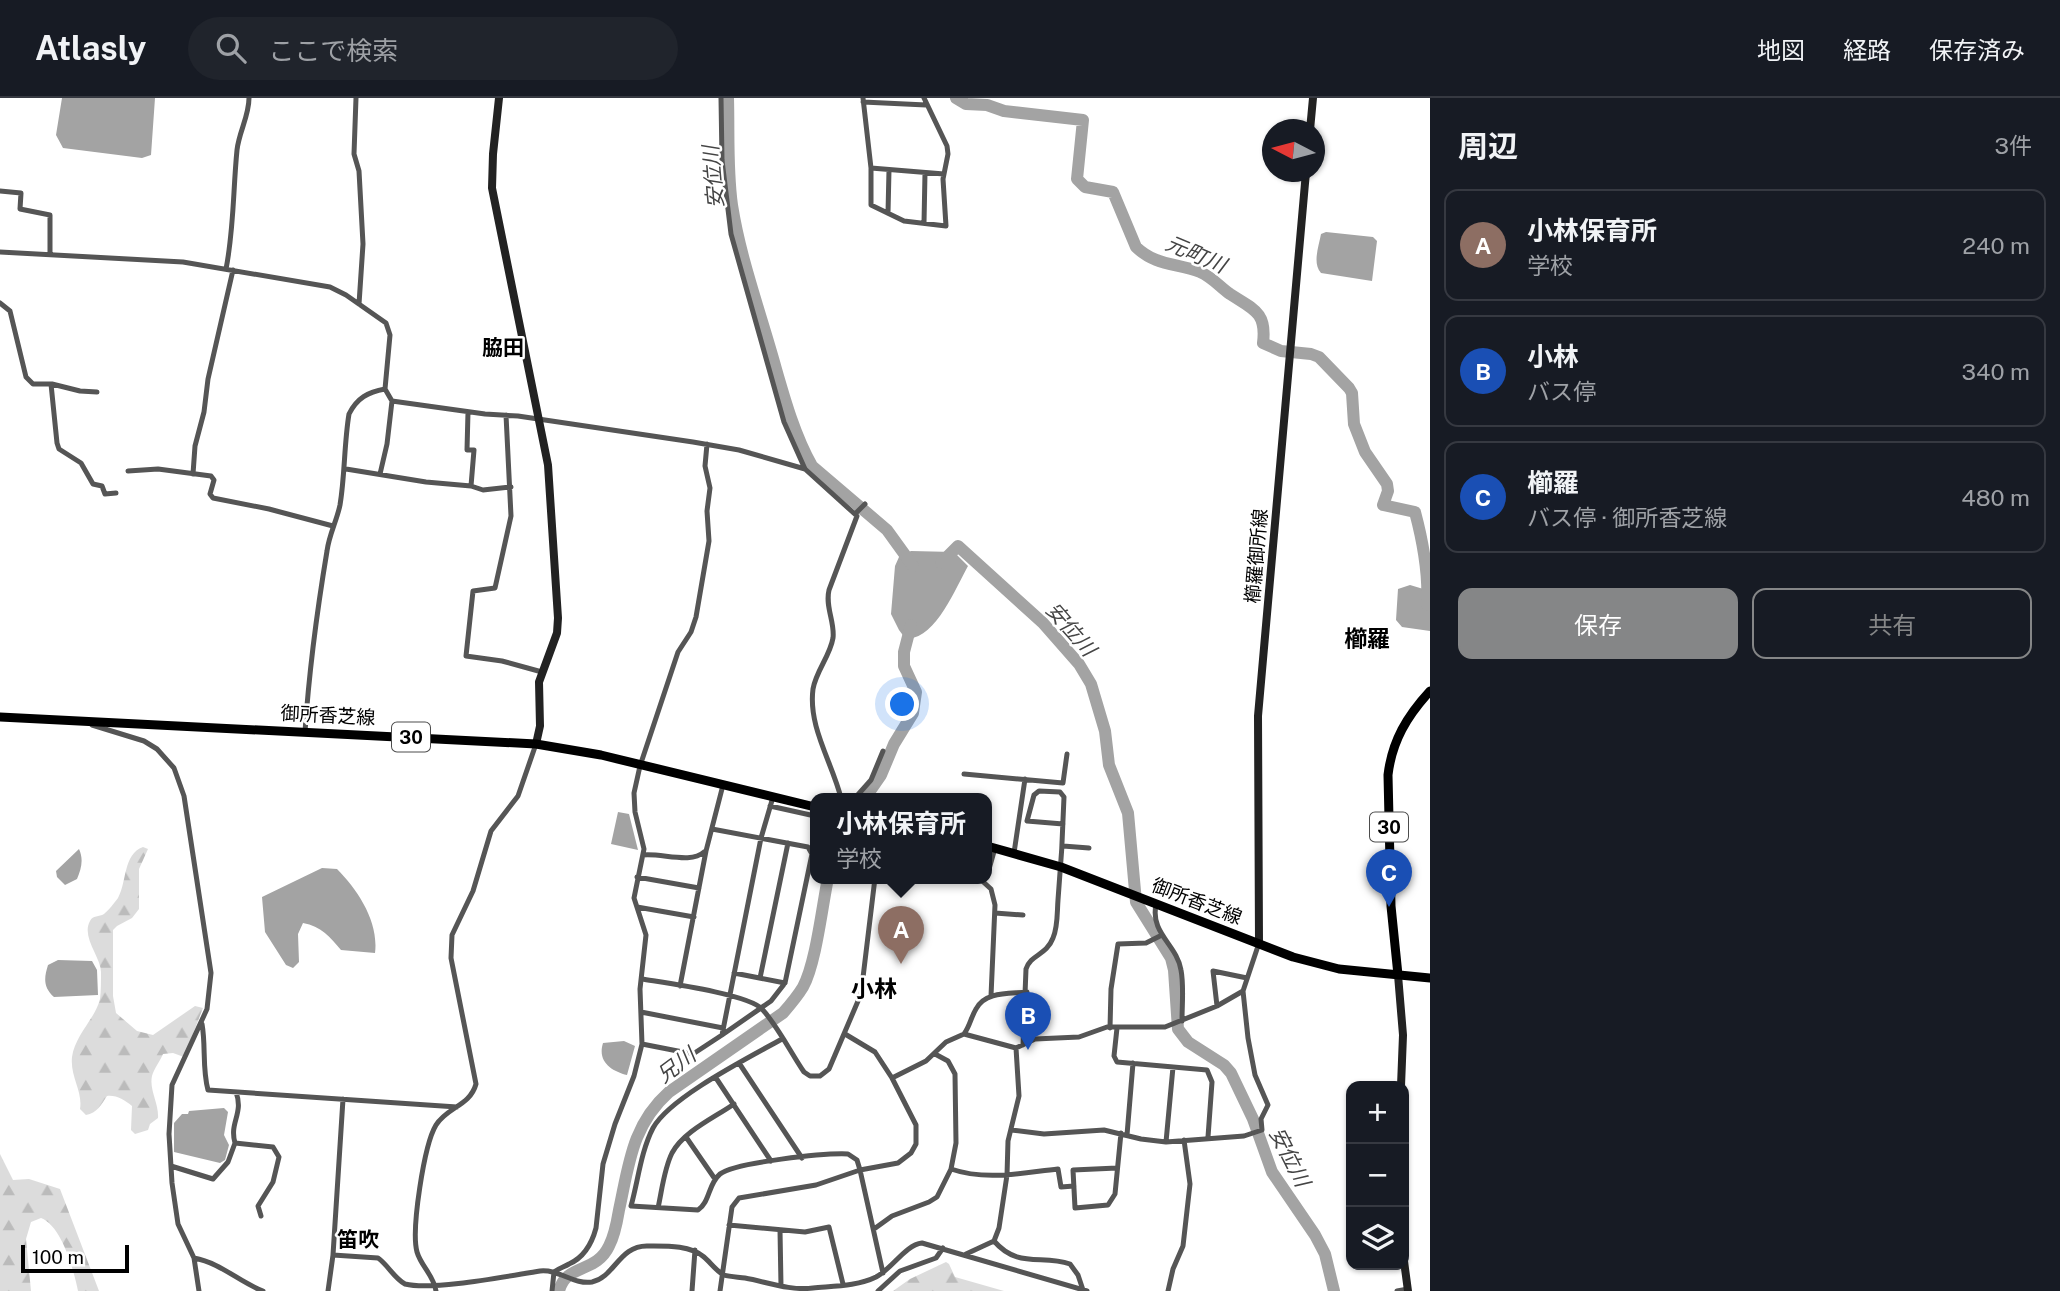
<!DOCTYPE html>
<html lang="ja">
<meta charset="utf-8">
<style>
:root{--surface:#171b24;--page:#20242c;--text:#f1f3f6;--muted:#9ea1a6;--line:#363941;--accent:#858687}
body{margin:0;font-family:"Public Sans","Noto Sans JP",sans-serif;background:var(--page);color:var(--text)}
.controls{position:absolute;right:21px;bottom:21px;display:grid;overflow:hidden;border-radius:14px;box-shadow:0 2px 5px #0004}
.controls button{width:63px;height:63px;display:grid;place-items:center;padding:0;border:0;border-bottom:2px solid var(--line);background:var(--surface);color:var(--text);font:35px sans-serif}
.compass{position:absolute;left:1262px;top:21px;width:63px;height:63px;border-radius:50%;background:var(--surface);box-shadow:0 2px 5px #0004;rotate:276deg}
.scale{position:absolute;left:21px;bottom:18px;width:108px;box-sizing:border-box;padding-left:7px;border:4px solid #000;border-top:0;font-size:19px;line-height:24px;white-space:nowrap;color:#000;-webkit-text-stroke:5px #fff;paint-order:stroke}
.you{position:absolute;left:903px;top:607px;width:24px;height:24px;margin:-18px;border:5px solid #fff;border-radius:50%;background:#1a73e8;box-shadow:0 0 0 10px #1a73e833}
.badge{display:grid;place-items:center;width:46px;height:46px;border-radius:50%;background:var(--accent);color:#fff;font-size:23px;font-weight:700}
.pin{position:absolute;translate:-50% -58px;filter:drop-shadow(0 2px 4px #0008)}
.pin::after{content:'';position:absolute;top:37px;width:24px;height:21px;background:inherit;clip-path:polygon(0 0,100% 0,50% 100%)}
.popup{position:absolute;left:810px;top:695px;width:182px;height:91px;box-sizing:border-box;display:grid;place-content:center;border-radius:14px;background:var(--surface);filter:drop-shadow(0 2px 5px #0005);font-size:23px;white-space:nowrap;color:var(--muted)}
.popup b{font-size:26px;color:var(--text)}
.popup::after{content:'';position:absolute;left:50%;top:100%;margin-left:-14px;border:14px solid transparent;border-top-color:var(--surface)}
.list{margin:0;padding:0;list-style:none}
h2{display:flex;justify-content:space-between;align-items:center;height:91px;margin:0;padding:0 28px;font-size:30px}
h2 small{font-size:23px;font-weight:400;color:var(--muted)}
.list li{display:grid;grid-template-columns:46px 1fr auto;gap:21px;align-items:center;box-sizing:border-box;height:112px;margin:0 14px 14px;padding:0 14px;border:2px solid var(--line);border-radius:14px}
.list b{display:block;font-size:26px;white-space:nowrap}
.list p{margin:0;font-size:23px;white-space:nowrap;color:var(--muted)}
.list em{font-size:23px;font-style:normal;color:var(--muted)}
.actions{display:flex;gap:14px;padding:21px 28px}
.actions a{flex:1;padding:16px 0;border:2px solid var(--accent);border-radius:14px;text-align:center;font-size:24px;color:var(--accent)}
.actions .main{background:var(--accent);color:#fff}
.icon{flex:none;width:38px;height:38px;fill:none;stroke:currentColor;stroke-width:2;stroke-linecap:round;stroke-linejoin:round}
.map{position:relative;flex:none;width:1430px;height:1193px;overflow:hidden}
header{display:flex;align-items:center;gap:42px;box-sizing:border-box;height:98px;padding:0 35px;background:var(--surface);border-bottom:2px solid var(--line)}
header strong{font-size:33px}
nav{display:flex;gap:38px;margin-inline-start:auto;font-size:24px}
.search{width:490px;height:63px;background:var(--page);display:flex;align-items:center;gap:18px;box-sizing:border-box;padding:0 24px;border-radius:38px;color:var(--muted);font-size:26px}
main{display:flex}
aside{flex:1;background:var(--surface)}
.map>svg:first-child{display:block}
</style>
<header>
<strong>Atlasly</strong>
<div class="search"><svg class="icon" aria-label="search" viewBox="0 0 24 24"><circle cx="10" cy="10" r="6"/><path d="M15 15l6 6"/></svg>ここで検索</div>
<nav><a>地図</a><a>経路</a><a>保存済み</a></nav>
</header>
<main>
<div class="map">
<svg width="1430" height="1193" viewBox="0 0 1430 1193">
<defs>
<pattern id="forest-firs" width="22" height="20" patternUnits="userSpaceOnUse" patternTransform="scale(1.75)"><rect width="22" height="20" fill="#dcdcdc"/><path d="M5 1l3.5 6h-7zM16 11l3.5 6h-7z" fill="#bbb"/></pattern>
</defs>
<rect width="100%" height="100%" fill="#fff"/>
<path fill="url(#forest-firs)" d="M143,749L148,751L139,771V811L132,820L117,828L113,832V898L116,915L137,933L153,937L195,908L203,910L184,959L173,955L163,956C160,963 154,971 152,978C149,992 159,1005 158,1020L150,1026L148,1032L135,1036L131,1032L132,1008C124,1002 117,997 107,998C101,1007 97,1015 86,1017L80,1011C83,993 70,979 72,959C75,937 95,921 100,901C101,893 101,883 101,874C101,859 81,839 90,823C93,817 99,819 104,816C108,813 115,804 118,800C127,784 123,756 143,749Z
M0,1056L13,1082L29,1081L60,1091L99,1193H78C74,1173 62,1128 41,1120L31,1124L26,1141L31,1193H0Z
M946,1164L949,1166L955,1179L1004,1193H893L910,1181Z"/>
<path fill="#a3a3a3" d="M62,0H155L151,57L142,60L63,50L56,37Z
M1326,134L1373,139L1377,143L1372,183L1321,175C1312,165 1319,148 1321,136Z
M911,453L954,454L968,468C956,489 934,545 905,540L899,532L891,516L895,468L899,459Z
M1410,487L1430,493V533L1402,529L1396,522L1398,491Z
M618,714L629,716L638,752L611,746Z
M79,751C84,762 81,771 77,781L65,787L57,779L56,773Z
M322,770L337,771C358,792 379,824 375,855L341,852C330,839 321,828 303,825L298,836L299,864L293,870L286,867L265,834L262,799Z
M58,862L92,863L97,872L98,897L54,899C43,889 44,880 48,867Z
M624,943L635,948L627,977C612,973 597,964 603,945Z
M224,1010L228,1014L224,1037L229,1047L225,1062L220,1065L174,1054V1025L182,1016H188L189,1013Z"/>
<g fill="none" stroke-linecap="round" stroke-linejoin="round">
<path stroke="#a3a3a3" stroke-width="12" d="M728,0C729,36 727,71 732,107C740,158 758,208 772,257C783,295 793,334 812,368L887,432L913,468
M956,0L966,6L987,7L1004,13L1083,22L1077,81L1085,89L1113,94L1136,149C1156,168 1176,165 1200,174C1212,179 1220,189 1230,196C1253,211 1267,214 1263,245L1281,253L1311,256L1319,259L1349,290L1352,295L1354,326L1365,354L1387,386L1388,393L1383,407L1415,414C1423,444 1429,475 1427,507
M941,465L958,448L1043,525L1079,566L1091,586L1105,633L1109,667L1128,715L1136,804L1171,860L1174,872L1178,931L1188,944L1224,967L1231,975L1253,1021L1272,1074L1315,1137L1325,1156L1334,1193
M865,700L881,677L894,646L913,615L916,594L904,568V554L911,527
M559,1193C566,1165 596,1176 609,1148C615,1137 617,1124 619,1112C629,1066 632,1027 669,994L783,915C790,907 797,899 803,889C816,865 822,809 828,780"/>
<path stroke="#555" stroke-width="5" d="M356,0L354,56L359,73L363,146L359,206
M721,0L722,62L731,136L784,324L805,371L857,418L829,492C825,509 835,524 833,540C830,558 816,573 813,591C808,629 832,664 841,700
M863,0L871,70V107L904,123L946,128L943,81L948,56L947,48L924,0
M863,4L926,7
M871,70L944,76
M0,93L21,95L20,111L50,117V156
M888,115L889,72
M924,125L925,75
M0,154L183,164L330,189L346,197L386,225L390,237L385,291L392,303L485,316L518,318L693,344L739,352L805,371
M226,171C234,131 233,92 237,52C239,34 249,18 249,0
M0,205L10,213L26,279L33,286H52L80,293L97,294
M51,286L57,345L59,351L81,365L93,386L102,388L105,396L116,395
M468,314L467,352H474L471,388
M506,317L511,418L495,490L473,493L466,558L502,563L542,574
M346,371L426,384L471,388L483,392L511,389
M128,373L158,371L211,378L214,382L210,396L213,400L269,411L333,428
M193,376L195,348L204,314L208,281L233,172
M380,376L387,346L392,303
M856,415L865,406
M92,627L144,643L157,651L174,670L184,698L211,875L207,911L172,987L169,1036L172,1085L178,1126L194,1160L199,1193
M305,634C309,573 317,513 327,453C329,437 337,422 340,407C345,377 344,346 349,316C357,300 368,294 385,291
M964,676L1063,685L1067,656
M855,700L871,682L883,653
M770,708L815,718
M712,731L808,749L812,756L785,885L734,875
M1063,748L1089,750
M1014,755L1025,681
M643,757C662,755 691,766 704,754
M987,778L995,750
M637,779L699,790
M979,780L991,791L995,807L991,898
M1156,807C1150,835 1177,847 1181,872C1184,888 1182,906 1182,923
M637,809L694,819
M995,815L1023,817
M760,880L788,745
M642,881C666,885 748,896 762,911C777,927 791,955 804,974L810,978H820L829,971L861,896L875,780
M680,888L706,753L723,687
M1217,908L1213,873L1247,880
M641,914L723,930
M202,926C206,948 202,970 208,992L457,1009
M1110,930L1111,891L1118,846L1146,845L1162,837
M1117,930L1114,958L1117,964L1207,972L1212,984L1208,1039
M964,936L1016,950L1035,941L1079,939L1107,929H1165L1217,908L1243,893
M722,937L771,903L785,885
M782,941C750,959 670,999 653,1030C641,1053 638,1083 631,1108L698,1112C710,1104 708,1086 720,1076C735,1064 826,1055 848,1056L857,1062L860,1072L883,1175
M642,946L693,956L722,937L761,740L773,699
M1023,947L1026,871C1031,856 1046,858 1053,840C1058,829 1057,814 1058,802C1061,768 1063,734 1064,699L1060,694L1039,693L1034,697L1027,723L1063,726
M739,965L802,1060
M716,980L771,1063
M892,980L926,963L946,944L964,936C970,928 971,919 976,911C985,893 1010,896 1027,894
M236,994C244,1016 229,1024 235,1045L273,1049L279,1059L273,1084L258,1108L261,1118
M1011,1032L1044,1036L1104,1032L1141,1041L1166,1044L1244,1038L1262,1032L1261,1021L1268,1007L1255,977L1248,940L1243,893L1259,845
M1127,1037L1133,965
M686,1039L715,1081
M1166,1044L1173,969
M171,1068L213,1081L228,1064L235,1045
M1117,1070L1073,1072L1075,1110L1108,1107L1115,1096L1121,1035
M951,1071C986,1083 1021,1075 1058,1071L1061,1089L1074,1088
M658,1110C662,1092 664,1071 672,1055C684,1033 714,1020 734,1006
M729,1127L805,1134L829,1129L843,1186
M874,1131L892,1118L929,1104L937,1099L951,1071L956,1045L955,976L948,963L935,956
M780,1132L781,1188
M994,1143C1018,1171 1042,1156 1070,1166L1078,1177L1083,1192
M966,1156L994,1143L999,1130L1007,1077L1008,1043L1019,998L1016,950
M333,1157L378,1160C388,1167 394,1180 405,1186C433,1193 508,1178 540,1173C559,1171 574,1187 592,1184C615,1179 619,1147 648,1148C666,1148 690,1147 704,1159C710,1164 717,1174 724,1177C730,1179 739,1179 745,1180C767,1184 790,1193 813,1190C833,1188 858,1188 876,1179C893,1170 905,1147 922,1145L1087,1193
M194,1160C221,1165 239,1184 263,1193
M328,1193L333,1157L343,1001
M436,1193C434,1178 421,1168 417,1154C411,1132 424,1047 436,1027C447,1009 470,1008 476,986L451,860L452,837L473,793L491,733L518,698L536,646
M552,1193L554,1174C559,1170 564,1169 569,1166C585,1159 592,1145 596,1130L603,1066L615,1026L634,978L642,946L640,891L646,837L634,800L644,751L635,714L634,695L640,668L678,554L691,534L696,519L709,443L707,413L710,390L705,368L707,346
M692,1193L695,1152
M720,1193L732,1109L739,1100L816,1087L860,1072L898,1065L911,1055L916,1046V1027L892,980L875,954L845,936
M878,1193L900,1173L936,1160L943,1150
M1168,1193L1173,1171L1183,1148L1190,1086L1184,1042
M1397,1193L1408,1191"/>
<path stroke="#222" stroke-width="8" d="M499,0L493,56L492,90L548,367L558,520L557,535L539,584L540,628L536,646
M1310,32L1313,0
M1259,845L1258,618L1306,74
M1398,877L1403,937L1401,988
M1404,1163L1408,1193"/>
<path stroke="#000" stroke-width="9" d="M0,619L536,646L601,657L815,709
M987,748L1061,769L1293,859L1339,871L1430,880
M1398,877L1391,808L1388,677C1392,643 1407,618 1430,593"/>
</g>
<g text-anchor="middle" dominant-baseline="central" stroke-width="5" stroke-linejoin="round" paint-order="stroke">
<g fill="#fff" stroke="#4c4c4c" stroke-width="2">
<rect x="392" y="624.5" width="38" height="29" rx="5"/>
<rect x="1370" y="714.5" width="38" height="29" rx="5"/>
</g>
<g font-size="18" font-weight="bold" fill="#000">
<text x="411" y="639">30</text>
<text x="1389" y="729">30</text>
</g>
<g font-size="19" fill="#000" stroke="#fff">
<text transform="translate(1256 458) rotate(-85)">櫛羅御所線</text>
<text transform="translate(328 617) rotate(3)">御所香芝線</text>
<text transform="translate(1197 803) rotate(21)">御所香芝線</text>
</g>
<g font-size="21" font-style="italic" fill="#444" stroke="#fff">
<text transform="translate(713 79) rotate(-95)">安位川</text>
<text transform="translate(1196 156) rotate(23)">元町川</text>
<text transform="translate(1071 531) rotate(49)">安位川</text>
<text transform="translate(676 967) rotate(-37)">兄川</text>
<text transform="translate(1290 1059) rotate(63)">安位川</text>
</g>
<g font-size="21" font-weight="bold" fill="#000" stroke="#fff">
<text x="503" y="249">脇田</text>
<text x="358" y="1141">笛吹</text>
</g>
<g font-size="23" font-weight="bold" fill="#000" stroke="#fff">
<text x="1367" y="540">櫛羅</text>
<text x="874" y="890">小林</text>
</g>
</g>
</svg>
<div class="controls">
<button>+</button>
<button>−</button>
<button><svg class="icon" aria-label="layers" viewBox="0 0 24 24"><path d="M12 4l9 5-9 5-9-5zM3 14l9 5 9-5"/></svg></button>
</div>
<svg class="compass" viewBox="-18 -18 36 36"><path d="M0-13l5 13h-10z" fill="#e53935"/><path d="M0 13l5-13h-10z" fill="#9ea1a6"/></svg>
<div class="scale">100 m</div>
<div class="you"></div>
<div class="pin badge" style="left:901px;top:866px;background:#8d6e63">A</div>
<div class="popup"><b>小林保育所</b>学校</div>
<div class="pin badge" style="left:1028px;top:952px;background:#1a4fb4">B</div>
<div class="pin badge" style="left:1389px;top:809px;background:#1a4fb4">C</div>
</div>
<aside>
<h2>周辺<small>3件</small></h2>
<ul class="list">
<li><span class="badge" style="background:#8d6e63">A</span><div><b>小林保育所</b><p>学校</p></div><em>240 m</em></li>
<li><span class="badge" style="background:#1a4fb4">B</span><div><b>小林</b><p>バス停</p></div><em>340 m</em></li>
<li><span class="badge" style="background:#1a4fb4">C</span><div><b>櫛羅</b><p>バス停 · 御所香芝線</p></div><em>480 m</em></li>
</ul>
<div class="actions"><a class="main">保存</a><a>共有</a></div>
</aside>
</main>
